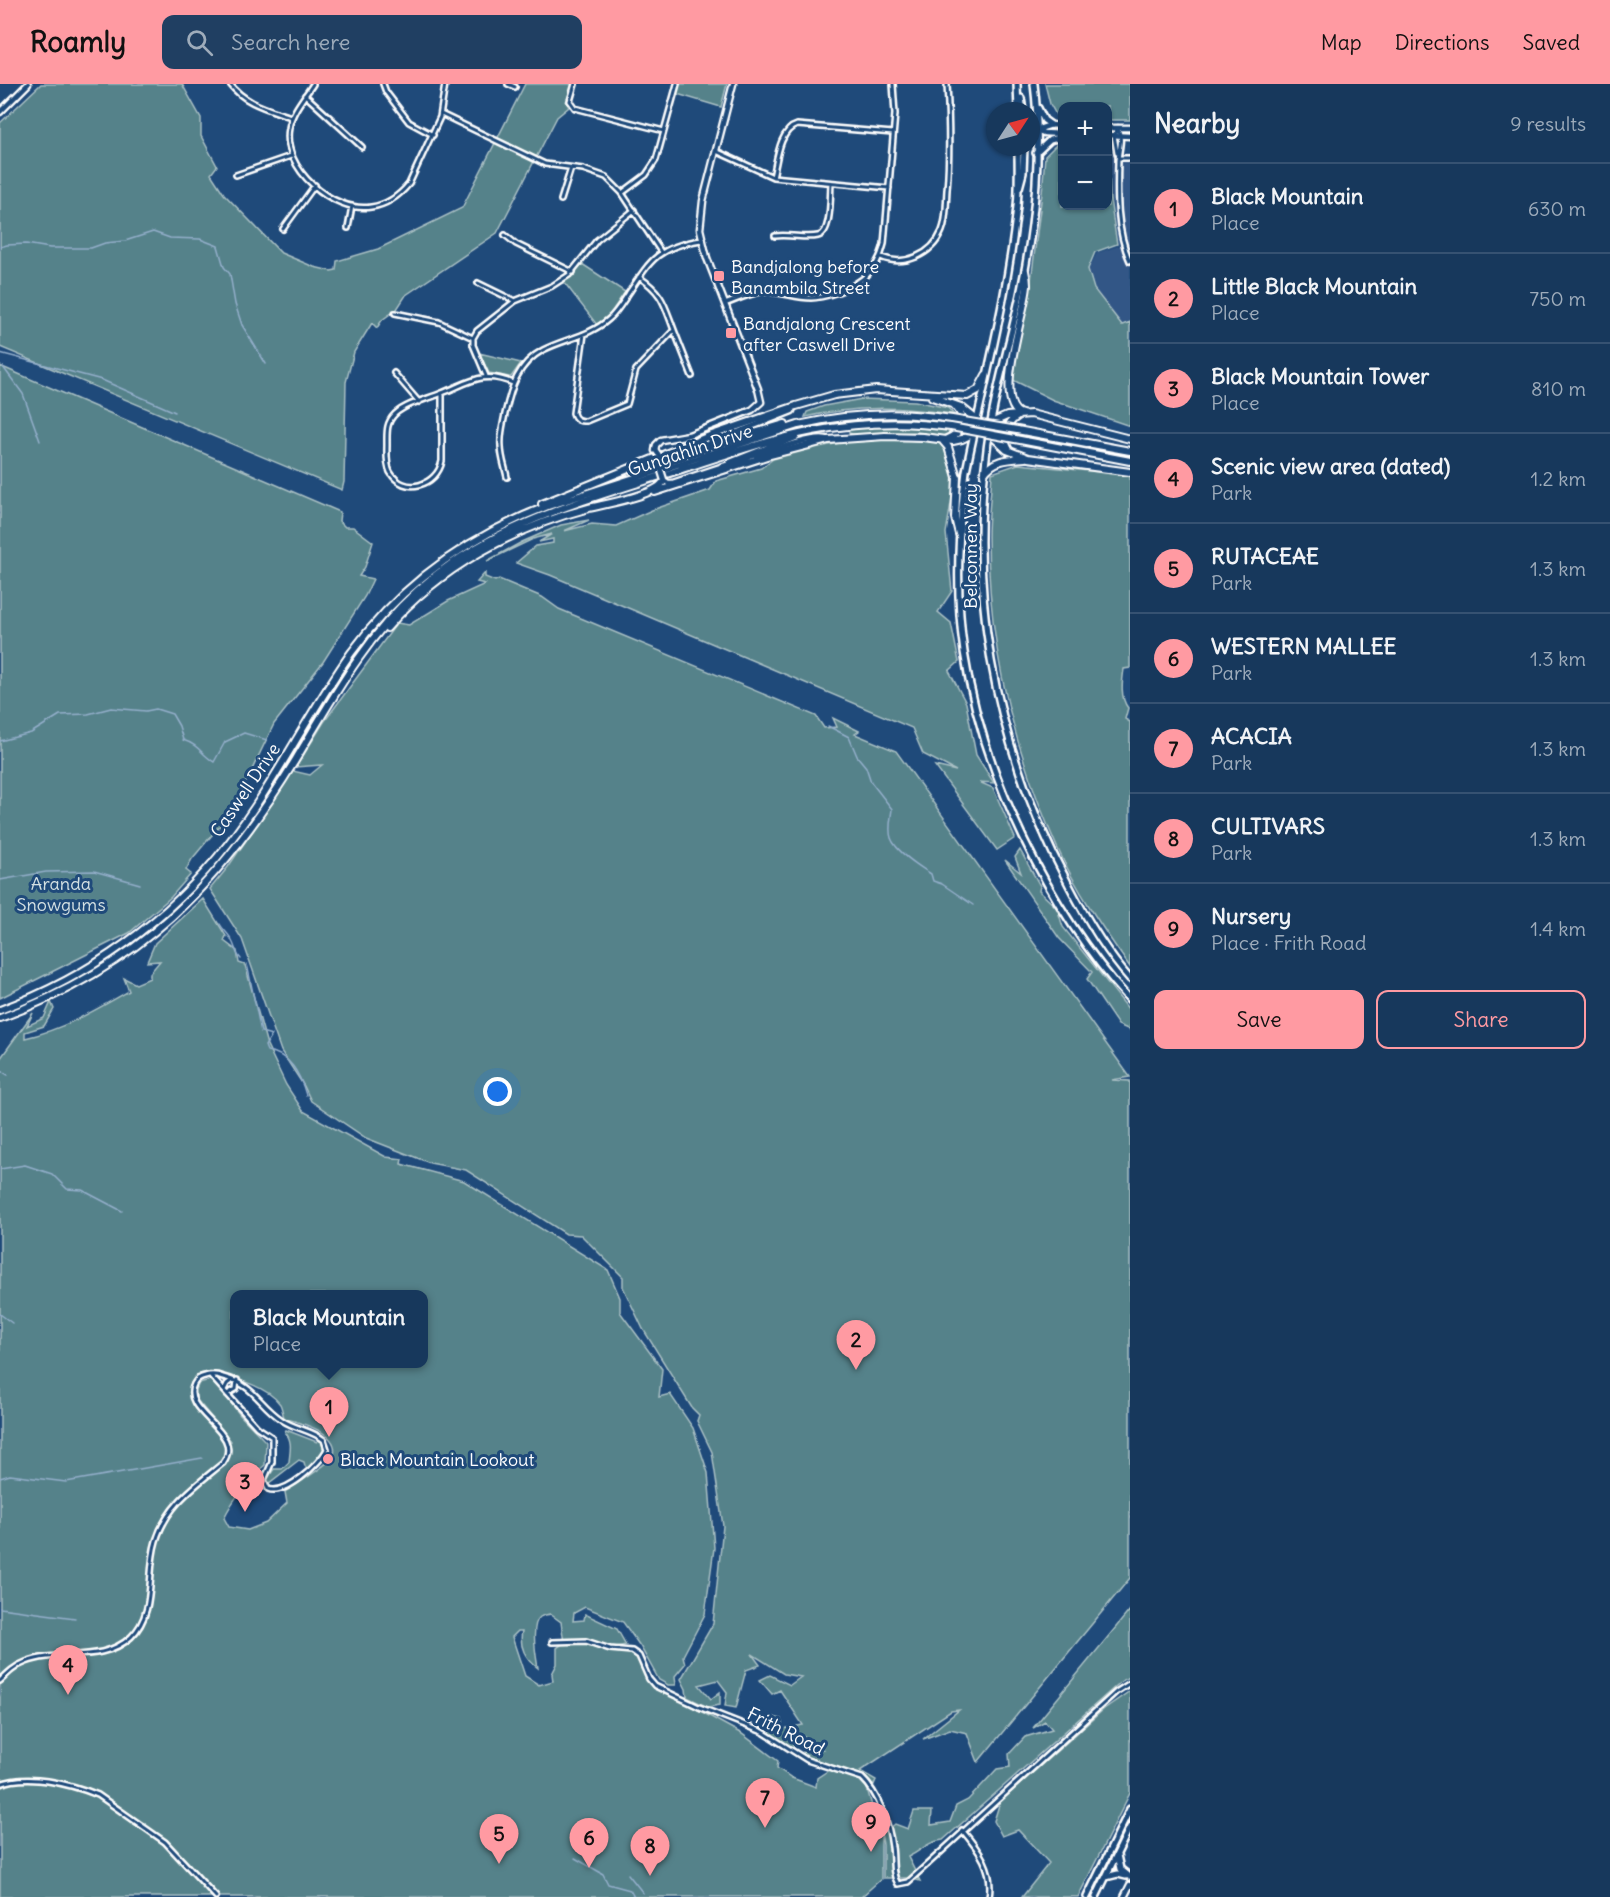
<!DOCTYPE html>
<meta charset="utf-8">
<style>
:root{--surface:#17385c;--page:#203f62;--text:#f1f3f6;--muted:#9eacbb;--line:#365272;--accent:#ff9aa2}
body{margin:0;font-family:Delius,sans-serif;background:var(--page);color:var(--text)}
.controls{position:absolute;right:18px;top:18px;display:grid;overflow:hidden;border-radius:12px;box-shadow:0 2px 4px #0004}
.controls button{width:54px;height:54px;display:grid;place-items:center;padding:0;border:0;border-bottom:2px solid var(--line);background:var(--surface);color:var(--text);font:30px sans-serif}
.compass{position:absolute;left:986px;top:18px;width:54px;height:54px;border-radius:50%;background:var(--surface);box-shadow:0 2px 4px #0004;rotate:54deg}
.you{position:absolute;left:498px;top:1008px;width:21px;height:21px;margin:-15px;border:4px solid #fff;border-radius:50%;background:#1a73e8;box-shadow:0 0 0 9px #1a73e833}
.badge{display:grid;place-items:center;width:39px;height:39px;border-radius:50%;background:var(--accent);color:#111;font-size:20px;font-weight:700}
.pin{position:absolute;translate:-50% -50px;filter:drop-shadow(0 2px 3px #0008)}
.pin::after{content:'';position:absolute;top:32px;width:21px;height:18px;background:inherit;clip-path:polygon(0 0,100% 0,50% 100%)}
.popup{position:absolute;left:230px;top:1206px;width:198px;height:78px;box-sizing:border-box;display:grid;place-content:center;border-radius:12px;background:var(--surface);filter:drop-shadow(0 2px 4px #0005);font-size:20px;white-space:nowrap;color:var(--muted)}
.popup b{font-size:22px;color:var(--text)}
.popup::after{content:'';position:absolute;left:50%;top:100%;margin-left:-12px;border:12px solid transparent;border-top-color:var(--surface)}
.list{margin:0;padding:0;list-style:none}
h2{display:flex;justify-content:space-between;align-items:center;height:78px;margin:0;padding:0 24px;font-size:26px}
h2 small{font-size:20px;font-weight:400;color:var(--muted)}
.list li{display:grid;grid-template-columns:39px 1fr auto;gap:18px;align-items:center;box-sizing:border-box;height:90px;padding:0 24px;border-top:2px solid var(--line)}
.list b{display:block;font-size:22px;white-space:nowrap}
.list p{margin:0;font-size:20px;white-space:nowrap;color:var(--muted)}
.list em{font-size:20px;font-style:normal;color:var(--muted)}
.actions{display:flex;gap:12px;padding:18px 24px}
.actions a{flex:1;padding:14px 0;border:2px solid var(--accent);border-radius:12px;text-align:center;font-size:21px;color:var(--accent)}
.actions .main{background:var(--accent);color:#111}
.icon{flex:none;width:33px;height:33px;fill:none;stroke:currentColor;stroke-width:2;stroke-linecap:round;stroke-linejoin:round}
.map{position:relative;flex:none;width:1130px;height:1813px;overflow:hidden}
header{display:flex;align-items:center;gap:36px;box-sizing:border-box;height:84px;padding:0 30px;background:var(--accent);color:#111}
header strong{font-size:28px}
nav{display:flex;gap:33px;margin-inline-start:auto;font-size:21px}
.search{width:420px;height:54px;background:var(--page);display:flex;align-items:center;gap:15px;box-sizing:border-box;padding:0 21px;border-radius:12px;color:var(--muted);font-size:22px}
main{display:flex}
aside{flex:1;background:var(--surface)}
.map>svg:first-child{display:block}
</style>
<header>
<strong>Roamly</strong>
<div class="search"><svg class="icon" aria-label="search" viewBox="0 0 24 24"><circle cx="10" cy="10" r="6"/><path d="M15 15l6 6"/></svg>Search here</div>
<nav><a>Map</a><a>Directions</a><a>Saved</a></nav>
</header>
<main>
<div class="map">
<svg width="1130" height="1813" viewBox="0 0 1130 1813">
<rect width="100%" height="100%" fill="#1f4a7a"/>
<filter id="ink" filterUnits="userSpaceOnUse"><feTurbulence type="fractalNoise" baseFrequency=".0167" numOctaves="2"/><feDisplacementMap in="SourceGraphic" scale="12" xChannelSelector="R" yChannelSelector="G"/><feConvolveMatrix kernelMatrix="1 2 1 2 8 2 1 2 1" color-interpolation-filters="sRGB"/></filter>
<g filter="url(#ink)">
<path fill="#335686" d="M1111,69H1130V237L1122,240L1095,205L1089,185L1097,169L1119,162L1111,115Z"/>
<path fill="#55828a" stroke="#aac0c4" stroke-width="1.5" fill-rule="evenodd" d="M41,0H182L201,34V52L217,82L211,90L224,110L281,169L314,183L331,187L336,186L337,177L378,165L462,124L525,0H573L566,18L569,23L557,33L497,149L406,211L397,225L382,236L377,244L372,239L354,268L346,298L344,398L342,406L0,263V39Z
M679,0H727L721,23L677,10Z
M1045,0H1130V36H1108V22H1062V35L1058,34L1050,20Z
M1108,59L1110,115L1117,160L1095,168L1088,185L1094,205L1122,241L1130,238V342L1053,316L1011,295L1030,205L1042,109L1045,72L1056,61H1062V122H1108Z
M582,180L625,208L610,230L597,241L564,198Z
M479,269L521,279L511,293H509L489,289Z
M0,282L340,428L339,437L345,443H353L373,458L365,483L359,492L373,495L365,512L323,578L274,640L232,727L192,775L186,786L191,790L171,813L129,849L0,914Z
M862,315L915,317L948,324L956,333L954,346L943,352L918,348L856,351L849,349V345C880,335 919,345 951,347L953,330C903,323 855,321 805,333L807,328L824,322Z
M897,355L942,359L946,363L955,395L946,449L952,507L938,528L951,539L959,578L949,587L966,619L976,671L994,699L979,698L993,704L1015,754L997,766L935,682L956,687L923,670L912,644L550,491L516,479L536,462L553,459V455L539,458L552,450L533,455L487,477L522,458L561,441L589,436L564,447L592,440L616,442L652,426L710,406L716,397L761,384L773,375L819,363L845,358Z
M1018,380L1130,391V584L1124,585C1122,598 1120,614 1128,624L1125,635L1130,638V883C1103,845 1076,805 1057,763C1013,664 988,561 988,453C988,432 991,410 992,389Z
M485,489V493L495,497L499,495L542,513L559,525L816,632L824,644L837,643L833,634L859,647L855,650L896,667L1130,993L1112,996L1130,997V1494L978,1678L967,1649L950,1645L923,1655L959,1626L951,1627L860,1687L876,1696L873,1703L864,1693L804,1674L803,1665H822L804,1653L791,1652L794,1665L770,1651L773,1633L781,1635L783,1645L803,1641L780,1606L772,1610L760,1596L770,1591L790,1601L801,1593L784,1590L752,1570L760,1581L746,1586L736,1624L725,1622L727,1608L718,1596L699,1601L711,1615L720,1608V1621L708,1623L687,1613L686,1605L681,1595L713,1540L723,1442L712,1368L697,1337L699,1331L692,1324L643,1245L623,1203V1193L581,1151L566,1150L466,1086L430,1079L366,1054L311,1017L304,1002L281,967L242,855L210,805L228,783L293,687L310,691L322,681L296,683L324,638L397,539L409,541L448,517L485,500L477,498Z
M1020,766L1040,802L1039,807L1057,824L1063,843L1130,927V946L1118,941L1087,895L1092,888L1059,854L1005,776L1021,789L1015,773Z
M203,815L226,852L224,857L237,867L239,879L245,881L267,961L286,1001L303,1027L386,1073L402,1075L401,1080L464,1097L608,1186L620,1214V1228L662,1285L659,1313L670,1310L693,1344L708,1389L714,1464L705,1530L683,1572L685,1580L675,1592L676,1601H668L659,1596L640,1562L623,1538L585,1523L574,1529L573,1537L584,1536L585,1530L617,1545L626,1561L610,1564L600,1561L609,1567L632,1570L639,1575L649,1599L742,1650L778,1677L777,1684L792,1694L816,1703L817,1694L829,1686L856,1694L866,1701L881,1753V1795L861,1813H0V975L33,929L27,942L44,934L51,918L54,925L44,942L25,948V954C62,946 96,926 129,907L124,894L136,900L150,894V889L160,877L147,878L155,859ZM234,1210H424V1280H234ZM211,1288C233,1294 266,1301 280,1320C282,1324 283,1330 284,1334C298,1338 340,1348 334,1370C331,1380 295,1401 285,1408L287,1419L266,1439L248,1446L229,1443L224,1434C232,1417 250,1393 265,1381L266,1358L240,1331L219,1303L210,1296L199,1299L196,1306L197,1316L231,1357L225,1360C213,1340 172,1314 198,1290ZM550,1530L561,1538L564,1559L557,1564V1580L552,1590L553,1597L539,1601L525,1592L512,1553L518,1547H522C519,1563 525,1574 538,1584C536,1573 530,1540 540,1533C543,1531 547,1531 550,1530Z
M286,1346L317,1358L318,1354L322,1358L324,1368L308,1385L305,1382L304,1378L299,1376L269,1399L267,1395L274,1385H282L289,1378C290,1367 293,1357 285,1348Z
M1130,1526V1593L1123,1596L943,1756C926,1758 923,1766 908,1773L920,1797L910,1794H883V1761L879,1733L887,1747L895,1740L908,1745L914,1727H932L931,1741L950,1738L956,1722L968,1716L997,1685L1010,1683L1009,1670L1025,1653L1052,1645L1045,1637L1033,1644Z
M1130,1607V1709L1078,1813H1022L1049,1779L1018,1746L1002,1752L994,1737L1000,1718L1104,1625Z"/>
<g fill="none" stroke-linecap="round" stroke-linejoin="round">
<path stroke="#94afcb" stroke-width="1.5" d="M0,163L7,161L26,160L50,164H91L105,159L125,157L153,148L170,154L200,155L218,162L224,183L230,190L235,220L242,241L266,280
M0,269L102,296L175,328
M3,283L23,310L40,357
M828,642L849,653L857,672L866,683L871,698L892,725C891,734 888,745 891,754C896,768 920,783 931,790L933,797L942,800L973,821
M0,657L31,649L60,631L88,630L111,624L146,627L156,625L172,630L179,642L183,656C199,661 201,670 214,678L225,658L244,649L267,656
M0,796L46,788L94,787L140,800
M220,840C223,846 230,851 232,857C236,864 235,869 241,875
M247,880L261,948L272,951L265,962L267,967C290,970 300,990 306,1011
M0,986L8,991
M0,1085L25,1081L52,1090L67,1105L82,1106L122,1127
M0,1230L12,1239
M0,1394L10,1391L66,1398L202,1374
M0,1524L75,1534
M575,1774L603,1790L608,1800L630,1806L634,1813
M628,1790L643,1809"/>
<g stroke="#fff" stroke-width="8">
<path id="street" d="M230,0C245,20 269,25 291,33
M313,0C304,14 292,27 289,44C281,84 333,129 371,123C387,121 399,112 409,100L440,33L445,0
M383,0L386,8L409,38L433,51
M508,0L515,3
M575,0L570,17L575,24L664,47
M305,11L362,63
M441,30L545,80L583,85L606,93L622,109L661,168
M1118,44C1123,55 1119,64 1118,76C1117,110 1116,146 1130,177
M716,67L773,93L889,104
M1117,69L1114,51L1118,44
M1118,74H1130
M236,91L291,72
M773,93C777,77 779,46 797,41L893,49
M622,109L646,91L656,76L677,0
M561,116L571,84
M348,144L352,122
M283,145L315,101
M505,151L516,160L573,188
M775,152C790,150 806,155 818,152C832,150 830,111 831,99
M881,173C904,183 932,171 942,147C947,135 946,119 947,106C950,71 949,35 947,0
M478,199L515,217
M725,220C736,216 748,210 760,208C777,206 794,214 811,214C821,214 829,211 838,208C862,199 878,186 884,160L895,30L893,0
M395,229L439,238L473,254V261L486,292
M674,246L692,292
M584,250L573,329C575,336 579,337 586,337L627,320L636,286L674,246C664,220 663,209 639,193
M473,254L477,247L515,217L552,202L569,191L597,156L634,126
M394,289L419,318
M442,309C428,315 407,319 395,330C386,339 387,348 387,360C387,369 386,379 390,388C404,412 437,402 442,377V309C470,298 483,286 513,299
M507,393C505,383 501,373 501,362C500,351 503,341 505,330C511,304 517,280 543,266C564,255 590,252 609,235C617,228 622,219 628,210C651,175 658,163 701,156
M224,1306L227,1300L232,1296
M227,1310L236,1305L237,1296
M552,1558L586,1557L610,1565L632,1567L639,1572L649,1595L655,1602L699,1623L763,1648L807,1676L862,1694C879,1710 889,1740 892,1763C894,1775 891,1789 898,1800L908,1798L1116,1608L1130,1599
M0,1597C8,1589 15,1582 26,1578C60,1565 102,1580 131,1553C157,1528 146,1489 156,1457C167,1421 195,1402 223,1379C246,1347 179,1329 194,1300C196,1296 200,1293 205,1292C211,1290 218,1291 223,1293C255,1301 258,1320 282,1336C295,1345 312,1346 324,1356L327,1365C320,1380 285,1412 268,1405L264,1396L272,1378V1353L257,1343L210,1291
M0,1700C28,1689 71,1700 98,1711L165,1758L216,1813
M962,1746C979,1766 994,1785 989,1813"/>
</g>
<g stroke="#fff" stroke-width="9">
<path id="secondary" d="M0,28L28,0
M1108,44H1130
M1036,46L1051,41L1062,42
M1036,46L1044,49L1062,50
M1108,51L1130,52
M705,361L792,327
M655,367L656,361L661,356L689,351L752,326L761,318L758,305L707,174L700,145L703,117L733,0
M756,372C772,367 811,352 826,355
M661,374L669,375L692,367
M664,396L668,399H673L733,379
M1124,1813L1130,1801"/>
</g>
<g stroke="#fff" stroke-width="10">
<path id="primary" d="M1017,0L1018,27
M1034,0C1042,63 1035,138 1022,201C1013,247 999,292 991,338C964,500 992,657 1069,801C1086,834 1105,867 1130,895
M1021,14L1023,27
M1038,24L1044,36L1051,41
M1018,63C1018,83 1019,103 1017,122C1008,212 984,299 966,387C958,447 955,508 964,568C982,688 1048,826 1130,916
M1036,69L1050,56L1062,53
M1019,104L1023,89L1024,63
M1117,1771L1120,1785L1130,1793
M1106,1793L1118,1790L1126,1792
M1087,1813L1130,1725
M1096,1813L1130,1743"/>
</g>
<g stroke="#fff" stroke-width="10">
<path id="highway" d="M932,313L961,323L977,336
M1022,330C991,322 1027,223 1027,201C1027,196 1026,191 1025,187
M991,339L1007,332L1031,330L1130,355
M1017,346L1130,367
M990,350L1007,366L1028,374L1130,388
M947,355C963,349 967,333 954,321
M1015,355L1130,377
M942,356L948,363L957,393L955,434L959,450
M1009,366C1001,352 1005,340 1018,332
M690,368L785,340
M730,379L796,353
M984,390C993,375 1009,375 1025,374
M655,408L770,371L828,356L885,352L923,353L953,357L962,355L974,349
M542,420L712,351L796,322L834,311L876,306L967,312L978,306L986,291
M387,544C439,484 513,444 589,424C604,420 660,411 664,396
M0,926C90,893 169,836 228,760C275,700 307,631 351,569C401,500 469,452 548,422L798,341C850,329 900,327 952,335
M0,934C140,883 220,800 296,675C332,615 365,554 417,507C490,440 587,416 679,386C775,354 848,329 951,343"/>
</g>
<use href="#street" stroke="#1f4a7a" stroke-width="3"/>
<use href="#secondary" stroke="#1f4a7a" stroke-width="4.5"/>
<use href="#primary" stroke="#1f4a7a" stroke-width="5"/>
<use href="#highway" stroke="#1f4a7a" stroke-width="6"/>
<g stroke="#fff" stroke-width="9" stroke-linecap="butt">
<path id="secondary-bridge" d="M656,367L661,374
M659,380L664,396"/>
</g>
<g stroke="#fff" stroke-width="10" stroke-linecap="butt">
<path id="highway-bridge" d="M952,335L1017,346
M951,343L1015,355"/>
</g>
<use href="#secondary-bridge" stroke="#1f4a7a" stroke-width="4.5"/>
<use href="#highway-bridge" stroke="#1f4a7a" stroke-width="6"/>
</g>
</g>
<g fill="#ff9aa2" stroke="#1f4a7a" stroke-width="2">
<rect x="713" y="186" width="12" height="12" rx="3"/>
<rect x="725" y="243" width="12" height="12" rx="3"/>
<circle cx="328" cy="1375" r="6"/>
</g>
<g text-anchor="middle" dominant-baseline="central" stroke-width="6" stroke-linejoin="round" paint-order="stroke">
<g font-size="18" fill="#fff" stroke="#1f4a7a" text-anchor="start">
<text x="731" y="182">Bandjalong before<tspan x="731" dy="21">Banambila Street</tspan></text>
<text x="743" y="239">Bandjalong Crescent<tspan x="743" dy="21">after Caswell Drive</tspan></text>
<text x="340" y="1375">Black Mountain Lookout</text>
</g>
<g font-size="18" fill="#fff" stroke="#1f4a7a">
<text transform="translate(690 366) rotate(-18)">Gungahlin Drive</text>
<text transform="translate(970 462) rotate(-90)">Belconnen Way</text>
<text transform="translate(245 706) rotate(-56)">Caswell Drive</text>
<text transform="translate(786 1647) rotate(27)">Frith Road</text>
</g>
<g font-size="18" fill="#d4e0e2" stroke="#1f4a7a">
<text x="61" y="799">Aranda<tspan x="61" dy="21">Snowgums</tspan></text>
</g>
</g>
</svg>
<div class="controls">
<button>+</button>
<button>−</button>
</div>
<svg class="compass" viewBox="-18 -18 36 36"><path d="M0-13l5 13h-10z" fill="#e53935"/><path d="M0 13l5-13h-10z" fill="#9eacbb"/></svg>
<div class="you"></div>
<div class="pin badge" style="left:329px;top:1353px">1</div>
<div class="popup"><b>Black Mountain</b>Place</div>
<div class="pin badge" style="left:856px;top:1286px">2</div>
<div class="pin badge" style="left:245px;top:1428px">3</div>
<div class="pin badge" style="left:68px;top:1611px">4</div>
<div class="pin badge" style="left:499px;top:1780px">5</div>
<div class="pin badge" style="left:589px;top:1784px">6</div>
<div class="pin badge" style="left:765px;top:1744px">7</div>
<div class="pin badge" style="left:650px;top:1792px">8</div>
<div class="pin badge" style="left:871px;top:1768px">9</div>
</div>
<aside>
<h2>Nearby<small>9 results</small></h2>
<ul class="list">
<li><span class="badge">1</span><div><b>Black Mountain</b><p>Place</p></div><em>630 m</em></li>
<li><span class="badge">2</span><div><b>Little Black Mountain</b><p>Place</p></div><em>750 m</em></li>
<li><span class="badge">3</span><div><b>Black Mountain Tower</b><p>Place</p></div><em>810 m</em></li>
<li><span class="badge">4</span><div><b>Scenic view area (dated)</b><p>Park</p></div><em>1.2 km</em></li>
<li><span class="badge">5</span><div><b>RUTACEAE</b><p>Park</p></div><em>1.3 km</em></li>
<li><span class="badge">6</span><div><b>WESTERN MALLEE</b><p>Park</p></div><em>1.3 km</em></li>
<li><span class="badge">7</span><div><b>ACACIA</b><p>Park</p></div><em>1.3 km</em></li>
<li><span class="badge">8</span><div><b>CULTIVARS</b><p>Park</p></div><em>1.3 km</em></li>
<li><span class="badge">9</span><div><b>Nursery</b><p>Place · Frith Road</p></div><em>1.4 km</em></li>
</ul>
<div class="actions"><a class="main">Save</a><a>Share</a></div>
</aside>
</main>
